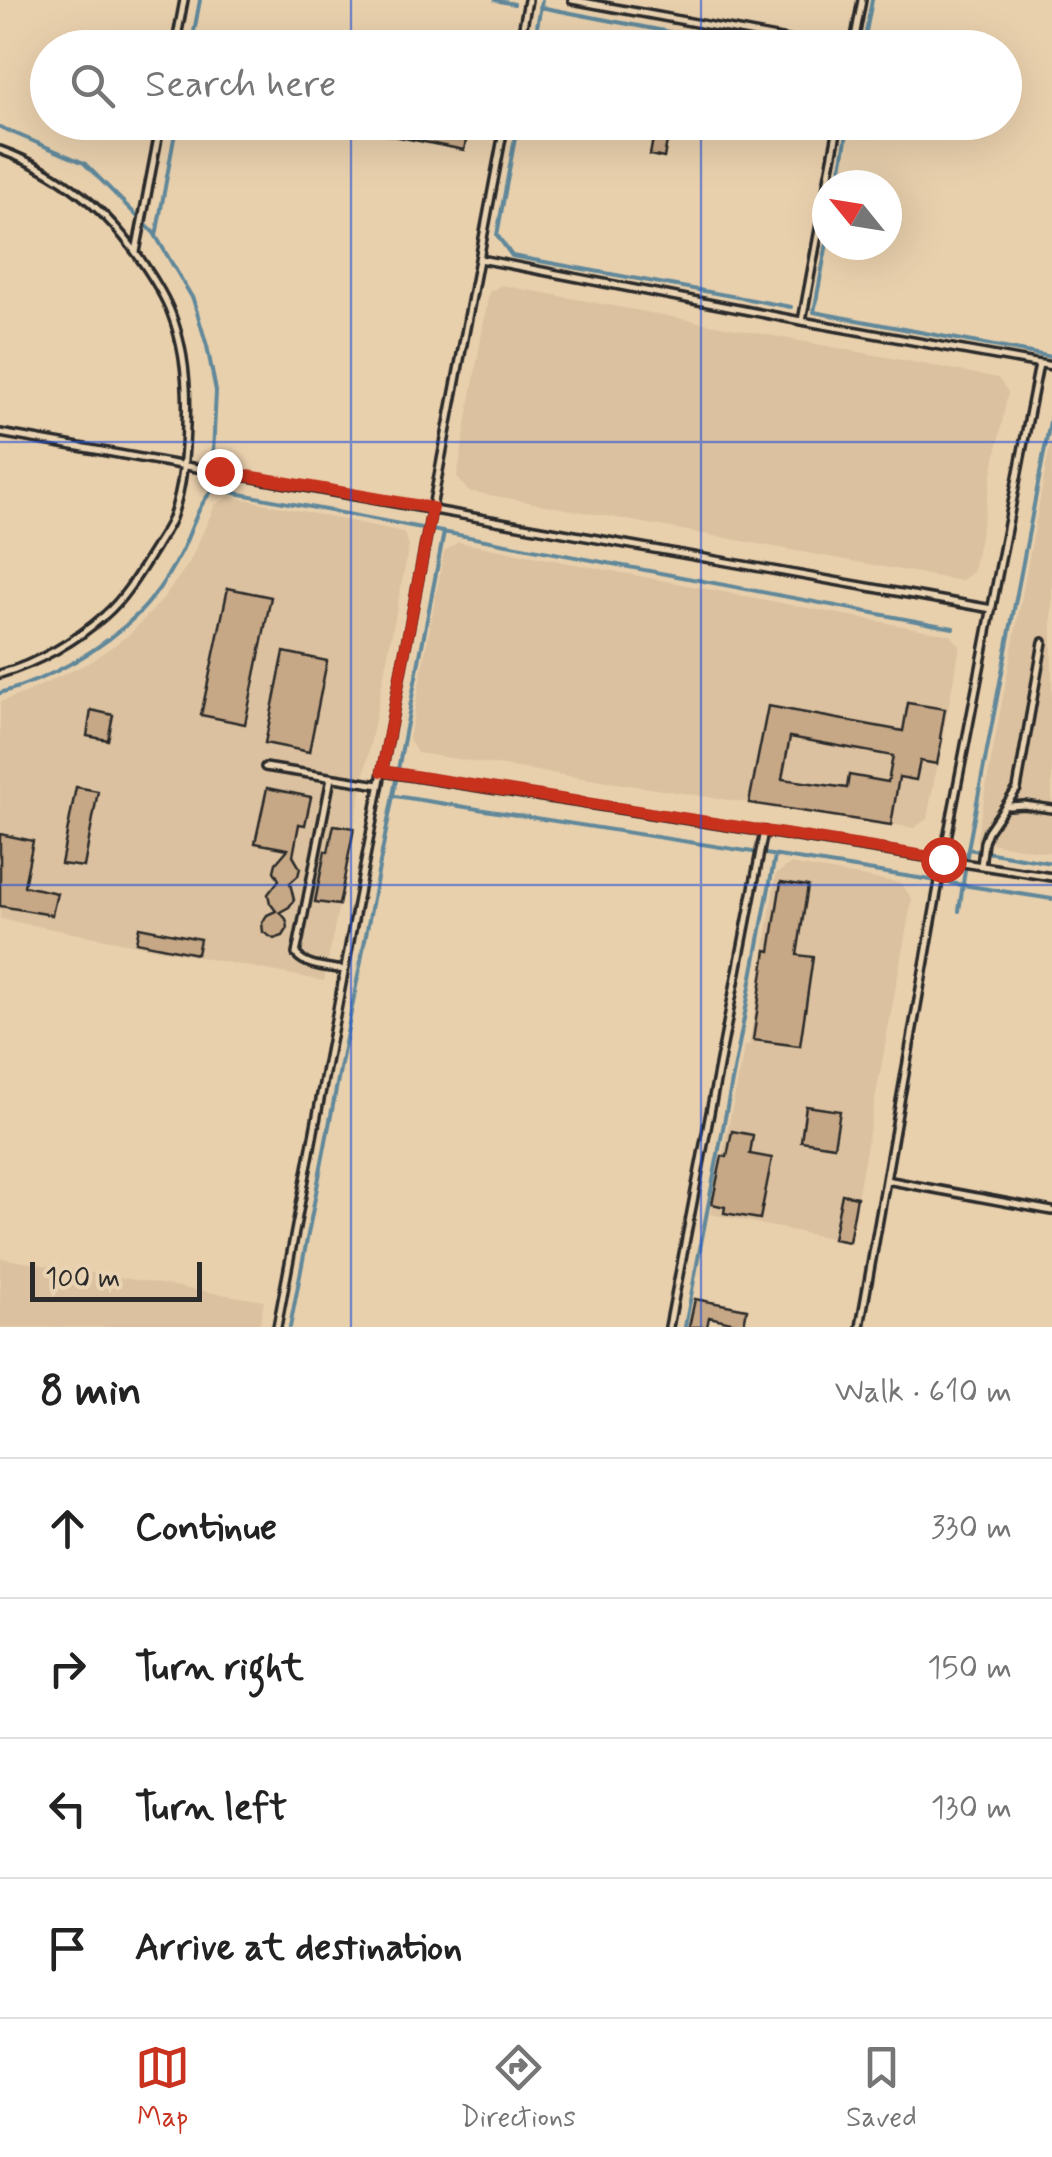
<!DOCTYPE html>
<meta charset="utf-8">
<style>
:root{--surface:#fff;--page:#f2f2f2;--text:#222;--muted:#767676;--line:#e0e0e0;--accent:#c8321e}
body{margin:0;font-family:Mynerve,sans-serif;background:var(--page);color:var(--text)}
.compass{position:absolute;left:812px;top:170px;width:90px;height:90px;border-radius:50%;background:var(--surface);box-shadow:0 10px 40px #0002;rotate:300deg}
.scale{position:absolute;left:30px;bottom:25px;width:172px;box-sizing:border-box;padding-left:10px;border:5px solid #2b2b2b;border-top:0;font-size:28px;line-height:35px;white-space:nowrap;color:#2b2b2b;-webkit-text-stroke:8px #e9d3b2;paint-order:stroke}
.stop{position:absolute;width:30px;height:30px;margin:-22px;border:8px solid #c8321e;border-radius:50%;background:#fff}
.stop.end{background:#c8321e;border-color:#fff;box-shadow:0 2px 10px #0008}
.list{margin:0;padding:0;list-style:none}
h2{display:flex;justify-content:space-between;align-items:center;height:130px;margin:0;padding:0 40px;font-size:42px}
h2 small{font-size:32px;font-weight:400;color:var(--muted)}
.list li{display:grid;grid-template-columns:65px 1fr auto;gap:30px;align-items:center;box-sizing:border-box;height:140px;padding:0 40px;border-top:2px solid var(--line)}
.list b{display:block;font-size:38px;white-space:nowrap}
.list em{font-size:32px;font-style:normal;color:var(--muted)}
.icon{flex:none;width:55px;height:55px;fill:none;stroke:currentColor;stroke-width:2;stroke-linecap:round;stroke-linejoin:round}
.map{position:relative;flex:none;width:1052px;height:1327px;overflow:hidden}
.search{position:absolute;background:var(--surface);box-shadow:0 10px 40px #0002;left:30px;right:30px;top:30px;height:110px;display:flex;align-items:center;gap:25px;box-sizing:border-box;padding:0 35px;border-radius:55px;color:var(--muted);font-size:38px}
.sheet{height:690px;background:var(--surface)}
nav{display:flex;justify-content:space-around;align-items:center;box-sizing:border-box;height:140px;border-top:2px solid var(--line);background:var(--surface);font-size:28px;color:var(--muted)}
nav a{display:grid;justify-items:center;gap:5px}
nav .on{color:var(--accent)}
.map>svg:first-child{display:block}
</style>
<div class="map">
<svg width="1052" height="1327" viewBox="0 0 1052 1327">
<rect width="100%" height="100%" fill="#e9d0ad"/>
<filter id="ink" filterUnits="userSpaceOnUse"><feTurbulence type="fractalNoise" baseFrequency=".01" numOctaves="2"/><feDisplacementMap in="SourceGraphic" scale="20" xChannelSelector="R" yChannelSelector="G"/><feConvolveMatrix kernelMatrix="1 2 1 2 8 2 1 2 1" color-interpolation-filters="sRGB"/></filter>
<g filter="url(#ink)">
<path fill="#dbc19f" d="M501,285L998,378L1008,392L973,572L961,581L468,491L457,477L489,292Z
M1052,435V853L976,841Z
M229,496L403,532L409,546L324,981L0,919V702L27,692L92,661L131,633L162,600L189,563L215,505Z
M458,542L951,635L960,646L927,819L914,828L417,753L409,739L444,552Z
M790,864L901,883L912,899L849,1242L710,1214L745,1046H749L776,874Z
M0,1258L264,1301L259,1327H0Z"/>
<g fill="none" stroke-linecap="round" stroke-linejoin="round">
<path stroke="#60889a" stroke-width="4" d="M495,0L514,4
M540,7L752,48
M191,48L200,0
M533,48L542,0
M863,48L872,0
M518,122L497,235L512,256L791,307
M0,127L84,163L154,233L193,299L207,346L216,391L213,454
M838,185L849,122
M156,236L177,122
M827,243L814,312L1052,357
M0,693C50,679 102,650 139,613C155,597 168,576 179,556C191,535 196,505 214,489L953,628
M395,796L1052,899
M968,849L1052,863
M959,911L968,849L1052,411
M290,1327L444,532
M685,1327L775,856"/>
</g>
<path fill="#c7a886" stroke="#2b2b2b" stroke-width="2.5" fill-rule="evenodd" d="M350,122H470L464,150L349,127Z
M656,122L670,124L664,158L650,155Z
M228,588L271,597L245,724L201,715Z
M284,652L327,661L309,752L265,743Z
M908,703L945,709L940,738L942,739L937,764L920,761L916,780L899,777L891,825L749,803L768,706L903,731ZM790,737L893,756L888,782L849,775L847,788L782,779Z
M91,710L113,715L108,740L87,736Z
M76,787L98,791L84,867L61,864Z
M267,788L311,797L305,825L299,824L293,856L300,868L298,876L290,883L294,900L289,907L280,912L286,919L288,928L283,936L274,939L263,932L262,923L267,915L276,911L270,903L268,894L279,880L274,871L276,863L288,849L255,843Z
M334,825L354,828L339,905L315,902L325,851L328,852Z
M0,834L33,841L24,886L57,893L52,915L0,906Z
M781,882L808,886L797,955L813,957L800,1046L753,1040L766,950L770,951Z
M139,927L200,939L197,954L136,942Z
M806,1106L840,1111L834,1146L801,1141Z
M732,1131L753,1135L750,1154L772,1158L760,1219L724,1213L725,1207L712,1204L722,1156L727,1157Z
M842,1194L857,1197L849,1242L833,1239Z
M695,1299L747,1309L744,1325L709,1317L707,1327H689Z"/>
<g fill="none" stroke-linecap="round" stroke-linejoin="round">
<g stroke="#2b2b2b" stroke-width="12">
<path id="lane" d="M572,0L830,48
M175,48L184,0
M519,48L528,0
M853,48L862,0
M0,150C61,172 110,212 145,266C155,281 165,297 171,313C185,349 188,387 186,425C185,455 183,485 173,515C170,526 161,537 155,548C141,570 125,598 105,615C76,641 38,663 0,674
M827,185L839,122
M136,252L161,122
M480,259L796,320L1052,366
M802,321L827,186
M0,433L992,609
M265,767L379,785
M383,772L1052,877
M331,778L296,954C306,967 328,967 344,970
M1009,806L1024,805L1052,809
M981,866L984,842L988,831L1017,789L1043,642
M886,1180L1052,1211
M277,1327L505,122
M669,1327L764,831
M860,1327L943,859L1039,364"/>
</g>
<use href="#lane" stroke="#e9d3b2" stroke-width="5"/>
</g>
</g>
<g fill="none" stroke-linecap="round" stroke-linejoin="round" filter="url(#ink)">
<path stroke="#c8321e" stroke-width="12" d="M219,471L432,508L382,771L943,859"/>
</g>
<path fill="none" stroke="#1d4ed8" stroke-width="2.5" stroke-opacity="0.55" d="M351,0V48M701,0V48M351,122V1327M701,122V1327M0,442H1052M0,885H1052"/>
</svg>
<svg class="compass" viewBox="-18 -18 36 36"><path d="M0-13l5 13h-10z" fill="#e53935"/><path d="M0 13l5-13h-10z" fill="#767676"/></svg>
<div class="scale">100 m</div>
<div class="stop" style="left:943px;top:859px"></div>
<div class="stop end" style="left:219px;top:471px"></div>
<div class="search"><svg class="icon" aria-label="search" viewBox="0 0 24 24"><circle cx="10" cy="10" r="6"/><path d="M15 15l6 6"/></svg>Search here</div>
</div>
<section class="sheet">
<h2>8 min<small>Walk · 610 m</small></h2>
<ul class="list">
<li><svg class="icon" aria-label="ahead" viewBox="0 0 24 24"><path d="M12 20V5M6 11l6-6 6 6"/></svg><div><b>Continue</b></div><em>330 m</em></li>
<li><svg class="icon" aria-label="right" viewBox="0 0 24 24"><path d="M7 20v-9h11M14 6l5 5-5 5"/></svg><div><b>Turn right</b></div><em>150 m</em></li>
<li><svg class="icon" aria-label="left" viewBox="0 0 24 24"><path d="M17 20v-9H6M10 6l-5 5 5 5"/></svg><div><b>Turn left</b></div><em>130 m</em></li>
<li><svg class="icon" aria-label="arrive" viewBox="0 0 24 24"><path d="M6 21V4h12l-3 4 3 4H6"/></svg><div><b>Arrive at destination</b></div></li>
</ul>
</section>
<nav>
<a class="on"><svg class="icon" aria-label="map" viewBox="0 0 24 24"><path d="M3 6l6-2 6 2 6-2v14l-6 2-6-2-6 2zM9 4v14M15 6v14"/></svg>Map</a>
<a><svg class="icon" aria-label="directions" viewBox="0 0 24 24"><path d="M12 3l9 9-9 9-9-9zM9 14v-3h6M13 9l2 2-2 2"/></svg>Directions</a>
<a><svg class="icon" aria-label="saved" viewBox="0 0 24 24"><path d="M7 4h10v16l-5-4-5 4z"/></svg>Saved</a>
</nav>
